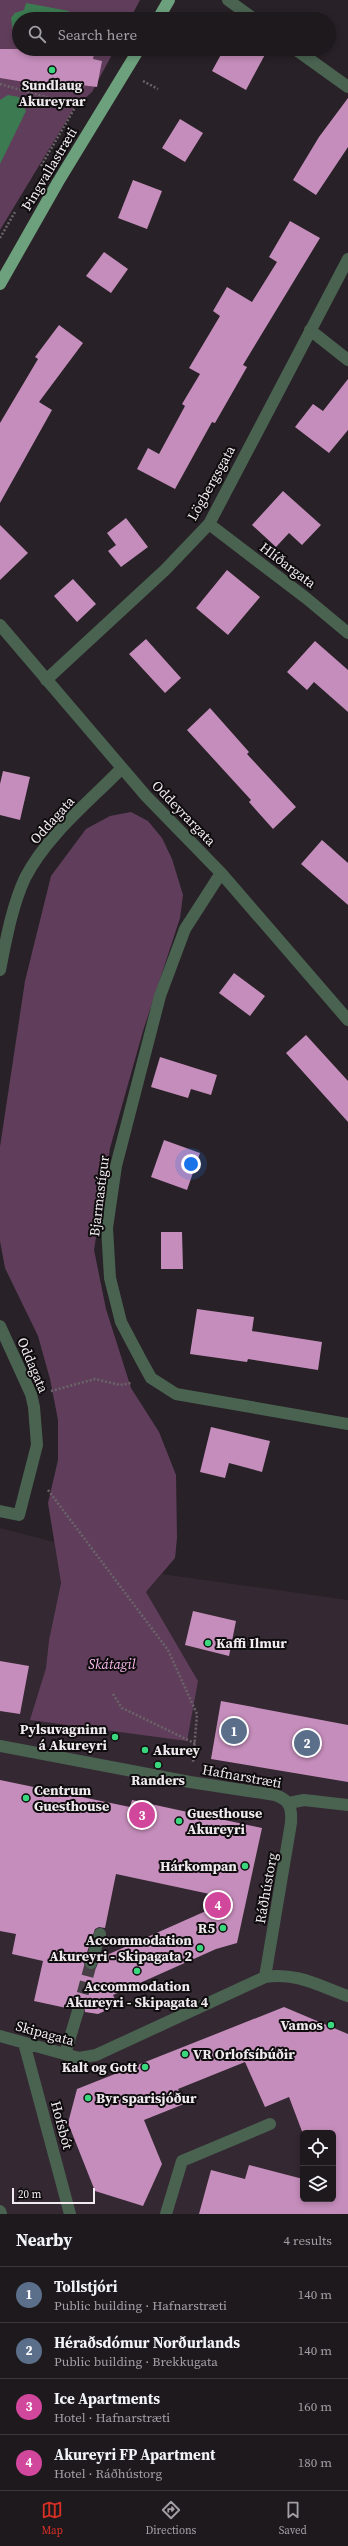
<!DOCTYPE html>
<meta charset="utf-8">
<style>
:root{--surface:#1e191d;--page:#2b262a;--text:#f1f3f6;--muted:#a1a0a4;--line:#3c383b;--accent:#d93025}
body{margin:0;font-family:"Source Serif 4",serif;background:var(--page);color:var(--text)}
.controls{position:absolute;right:12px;bottom:12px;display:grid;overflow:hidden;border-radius:6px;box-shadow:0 2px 6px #0003}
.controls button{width:36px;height:36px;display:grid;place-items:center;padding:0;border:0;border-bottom:1px solid var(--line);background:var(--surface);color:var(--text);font:20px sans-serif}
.scale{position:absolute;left:12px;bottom:10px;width:83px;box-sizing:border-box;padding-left:4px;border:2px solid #f0ebef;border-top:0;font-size:11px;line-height:14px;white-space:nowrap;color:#f0ebef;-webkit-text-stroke:3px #0f0c0e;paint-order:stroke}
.you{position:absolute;left:191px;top:1164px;width:14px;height:14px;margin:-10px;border:3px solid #fff;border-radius:50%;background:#1a73e8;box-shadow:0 0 0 6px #1a73e833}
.badge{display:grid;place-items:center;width:26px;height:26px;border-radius:50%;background:var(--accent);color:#fff;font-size:13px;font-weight:700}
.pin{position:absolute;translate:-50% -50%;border:2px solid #fff;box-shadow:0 1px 4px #0006}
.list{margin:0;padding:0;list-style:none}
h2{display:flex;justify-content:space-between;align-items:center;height:52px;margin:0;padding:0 16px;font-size:17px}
h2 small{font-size:13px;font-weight:400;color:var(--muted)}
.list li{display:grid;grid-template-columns:26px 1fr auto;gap:12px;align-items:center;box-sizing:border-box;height:56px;padding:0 16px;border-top:1px solid var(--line)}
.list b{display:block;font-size:15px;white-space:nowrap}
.list p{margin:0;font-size:13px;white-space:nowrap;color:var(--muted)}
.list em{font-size:13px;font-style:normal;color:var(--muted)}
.icon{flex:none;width:22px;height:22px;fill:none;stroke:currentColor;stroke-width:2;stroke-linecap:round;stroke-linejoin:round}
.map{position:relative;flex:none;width:348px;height:2214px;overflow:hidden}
.search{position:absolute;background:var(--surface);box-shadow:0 2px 6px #0003;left:12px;right:12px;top:12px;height:44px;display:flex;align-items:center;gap:10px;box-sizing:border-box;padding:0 14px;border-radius:22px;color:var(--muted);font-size:15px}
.sheet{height:276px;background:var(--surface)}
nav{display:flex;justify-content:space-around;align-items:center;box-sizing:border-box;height:56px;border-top:1px solid var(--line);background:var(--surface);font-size:11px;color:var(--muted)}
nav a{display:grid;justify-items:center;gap:2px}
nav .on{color:var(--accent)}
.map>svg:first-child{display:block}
</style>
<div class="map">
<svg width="348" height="2214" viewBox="0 0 348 2214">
<rect width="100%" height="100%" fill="#282127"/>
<path fill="#342832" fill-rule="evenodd" d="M0,1528L54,1542L61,1583L49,1640L46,1668L31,1720L198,1681L146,1592L162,1574L348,1600V2214H0ZM303,2133H333V2199H303Z"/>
<path fill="#603e5b" d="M0,0H140L130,19H19V49H115L92,92L74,108L0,230Z
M131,812L148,821L162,838L172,859L183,895L180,918L143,1031L110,1148L94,1250L106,1309L131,1388L159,1432L176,1475L177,1538L175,1558L146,1592L198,1681L187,1741L30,1720L46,1668L49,1640L61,1583L48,1503L58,1460V1420L50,1379L38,1336L5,1268L0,1241V1147L25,981L51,876L86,829L110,816Z"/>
<path fill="#3c7a51" d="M26,3L69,11L68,19H19V36L13,32L11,18L15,13L24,10Z
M8,95L19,97L26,111L0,164V100Z"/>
<path fill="#c58dbb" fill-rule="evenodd" d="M0,49H95L93,59L102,61L97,87L81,85L80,91L0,78Z
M224,49H268L246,90L212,71Z
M348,98V147L316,195L293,180L319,137Z
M180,119L203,133L185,162L162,148Z
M133,180L162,191L147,229L118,218Z
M290,221L320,238L243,365L247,367L215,423L212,422L175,489L137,469L148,448L159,454L185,406L182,404L200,374L189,368L220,316L213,311L227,287L252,302L277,262L269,257Z
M104,252L128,269L111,293L86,276Z
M59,325L83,343L39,402L52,410L0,503V423L38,359L35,357Z
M348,379V430L329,453L295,427L313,404L323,411Z
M283,491L321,525L302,545L289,533L276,547L252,525Z
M126,518L148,547L121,567L108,551L116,545L107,533Z
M0,525L28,553L0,580Z
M227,570L260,597L228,635L196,608Z
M73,579L96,604L77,622L54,596Z
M146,639L181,678L165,693L129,654Z
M315,641L348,670V712L314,682L307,690L287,672Z
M210,708L249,752L247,754L296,807L273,829L249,802L251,800L187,730Z
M3,771L30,777L20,820L0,815V784Z
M322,840L348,863V905L301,864Z
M234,973L265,996L250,1016L219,993Z
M306,1035L348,1081V1122L286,1053Z
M160,1057L217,1075L211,1095L191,1089L188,1098L151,1087Z
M164,1140L200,1153L187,1190L151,1177Z
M161,1232H182L183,1269H161Z
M197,1309L254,1317L252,1331L322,1342L318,1370L248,1359L247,1362L190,1354Z
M211,1427L270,1441L262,1472L229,1463L225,1478L200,1472Z
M193,1611L236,1621L229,1656L185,1645Z
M0,1661L29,1666L20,1714L0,1711Z
M221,1701L348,1725V1782L211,1759Z
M0,1780L130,1807L132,1800L262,1828L237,1943L216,1949L113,1995L118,2005L98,2014L85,2012L84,2006L80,2004L73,2005L71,2009L34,2001L43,1961L12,1954L16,1934L0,1931ZM116,1874L233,1899L100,1958L96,1968L89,1970L85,1968L84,1961L95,1929L99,1927L105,1928Z
M284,2007L348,2034V2214H199L211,2170L245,2179L249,2165L303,2179V2199H333V2133L303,2134L289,2097L265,2107L245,2062L178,2089L184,2104L144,2120L162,2164L143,2206L95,2191L68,2123L77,2089Z"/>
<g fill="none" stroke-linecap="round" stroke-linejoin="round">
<path stroke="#463f45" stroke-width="12" stroke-dasharray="12 6" stroke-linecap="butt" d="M78,2011L91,1963"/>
<path stroke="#6a6469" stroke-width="2.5" stroke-dasharray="2 2" stroke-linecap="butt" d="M143,81L158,89
M0,84L81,107
M41,166L76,106
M0,238L15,212
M51,1391L95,1379L120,1385L131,1383
M48,1490L168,1650L197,1714L193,1762
M113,1694L122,1708L196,1744"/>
<path stroke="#4a6351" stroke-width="12" d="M228,0L254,19
M295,49L348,87
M310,330L348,360
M209,524L306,598L348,633
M0,625L146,796L221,873L348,1020
M46,680L165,570L209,524L348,259
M221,873L185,929L160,996L116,1166L107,1228L110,1278L121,1322L140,1358L151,1378L176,1394L348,1424
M0,970C6,940 12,906 25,878C47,835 89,802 122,768
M0,1326L31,1394L34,1407L37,1445L19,1515L0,1511
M0,1746L190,1782L275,1795C290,1800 292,1808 291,1823L265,1977
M289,1803L304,1800L348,1805
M91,1963L100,1934
M0,2036L79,2058L96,2055L265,1977C297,1972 319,1986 348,1996
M24,2043L70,2214
M65,2054L78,2011
M0,2211L1,2214
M166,2214L182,2161L270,2124"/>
<path stroke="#6da17d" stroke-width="12" d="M158,19L169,0
M0,284L58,182L139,49"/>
</g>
<g fill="#3bd77e" stroke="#0f0c0e" stroke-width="1.5">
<circle cx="52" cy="70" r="4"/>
<circle cx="208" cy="1643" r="4"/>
<circle cx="115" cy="1737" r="4"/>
<circle cx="145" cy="1750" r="4"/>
<circle cx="158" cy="1765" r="4"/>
<circle cx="26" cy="1798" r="4"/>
<circle cx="179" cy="1821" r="4"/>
<circle cx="245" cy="1866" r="4"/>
<circle cx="223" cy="1928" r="4"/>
<circle cx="200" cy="1948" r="4"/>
<circle cx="137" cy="1971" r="4"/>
<circle cx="331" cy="2025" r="4"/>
<circle cx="185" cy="2054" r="4"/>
<circle cx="145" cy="2067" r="4"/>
<circle cx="88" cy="2098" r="4"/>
</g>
<g text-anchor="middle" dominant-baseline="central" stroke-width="4" stroke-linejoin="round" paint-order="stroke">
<g font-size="14" font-weight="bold" fill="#f0ebef" stroke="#0f0c0e" text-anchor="start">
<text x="52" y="85" text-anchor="middle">Sundlaug<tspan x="52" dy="16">Akureyrar</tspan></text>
<text x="216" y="1643">Kaffi Ilmur</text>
<text x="107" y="1729" text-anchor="end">Pylsuvagninn<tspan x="107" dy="16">á Akureyri</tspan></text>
<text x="153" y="1750">Akurey</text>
<text x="158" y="1780" text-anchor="middle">Randers</text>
<text x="34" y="1790">Centrum<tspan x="34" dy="16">Guesthouse</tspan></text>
<text x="187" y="1813">Guesthouse<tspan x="187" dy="16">Akureyri</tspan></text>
<text x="237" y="1866" text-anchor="end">Hárkompan</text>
<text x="215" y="1928" text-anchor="end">R5</text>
<text x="192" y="1940" text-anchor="end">Accommodation<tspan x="192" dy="16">Akureyri - Skipagata 2</tspan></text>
<text x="137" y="1986" text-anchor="middle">Accommodation<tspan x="137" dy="16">Akureyri - Skipagata 4</tspan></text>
<text x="323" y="2025" text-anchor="end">Vamos</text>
<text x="193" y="2054">VR Orlofsíbúðir</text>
<text x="137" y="2067" text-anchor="end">Kalt og Gott</text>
<text x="96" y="2098">Byr sparisjóður</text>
</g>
<g font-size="14" fill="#f0ebef" stroke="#0f0c0e">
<text transform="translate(49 169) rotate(-59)">Þingvallastræti</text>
<text transform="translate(211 483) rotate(-61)">Lögbergsgata</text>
<text transform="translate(288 565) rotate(37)">Hlíðargata</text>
<text transform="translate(184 813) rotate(46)">Oddeyrargata</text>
<text transform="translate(52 820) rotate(-48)">Oddagata</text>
<text transform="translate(99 1196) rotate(-83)">Bjarmastígur</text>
<text transform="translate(33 1365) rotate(67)">Oddagata</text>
<text transform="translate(242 1776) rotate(10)">Hafnarstræti</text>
<text transform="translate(266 1888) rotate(-80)">Ráðhústorg</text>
<text transform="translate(45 2033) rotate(15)">Skipagata</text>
<text transform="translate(62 2125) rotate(75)">Hofsbót</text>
</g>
<g font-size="14" font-style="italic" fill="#f9bbee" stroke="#0f0c0e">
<text x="112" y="1664">Skátagil</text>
</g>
</g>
</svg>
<div class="controls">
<button><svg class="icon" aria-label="locate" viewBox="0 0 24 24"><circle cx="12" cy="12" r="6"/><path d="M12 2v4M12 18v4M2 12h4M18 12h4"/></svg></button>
<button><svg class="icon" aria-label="layers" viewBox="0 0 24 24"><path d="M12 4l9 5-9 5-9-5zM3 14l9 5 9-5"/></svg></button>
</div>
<div class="scale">20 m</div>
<div class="you"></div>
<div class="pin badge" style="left:234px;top:1731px;background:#5c6f8a">1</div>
<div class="pin badge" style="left:307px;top:1743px;background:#5c6f8a">2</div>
<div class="pin badge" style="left:142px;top:1815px;background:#d1479c">3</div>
<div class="pin badge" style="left:218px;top:1905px;background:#d1479c">4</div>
<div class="search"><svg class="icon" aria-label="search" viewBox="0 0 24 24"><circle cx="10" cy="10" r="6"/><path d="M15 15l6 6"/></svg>Search here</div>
</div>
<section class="sheet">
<h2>Nearby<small>4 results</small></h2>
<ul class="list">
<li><span class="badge" style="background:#5c6f8a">1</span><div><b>Tollstjóri</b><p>Public building · Hafnarstræti</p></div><em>140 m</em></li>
<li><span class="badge" style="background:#5c6f8a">2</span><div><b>Héraðsdómur Norðurlands</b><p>Public building · Brekkugata</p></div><em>140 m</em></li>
<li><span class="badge" style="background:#d1479c">3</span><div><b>Ice Apartments</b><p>Hotel · Hafnarstræti</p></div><em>160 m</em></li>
<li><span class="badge" style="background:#d1479c">4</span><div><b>Akureyri FP Apartment</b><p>Hotel · Ráðhústorg</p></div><em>180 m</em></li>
</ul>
</section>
<nav>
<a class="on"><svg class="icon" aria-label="map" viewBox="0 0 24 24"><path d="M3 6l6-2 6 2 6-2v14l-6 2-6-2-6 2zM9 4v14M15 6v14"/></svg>Map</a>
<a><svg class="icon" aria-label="directions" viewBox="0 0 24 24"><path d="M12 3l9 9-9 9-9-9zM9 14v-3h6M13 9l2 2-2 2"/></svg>Directions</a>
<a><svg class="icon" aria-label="saved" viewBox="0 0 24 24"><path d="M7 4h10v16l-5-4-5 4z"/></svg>Saved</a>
</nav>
